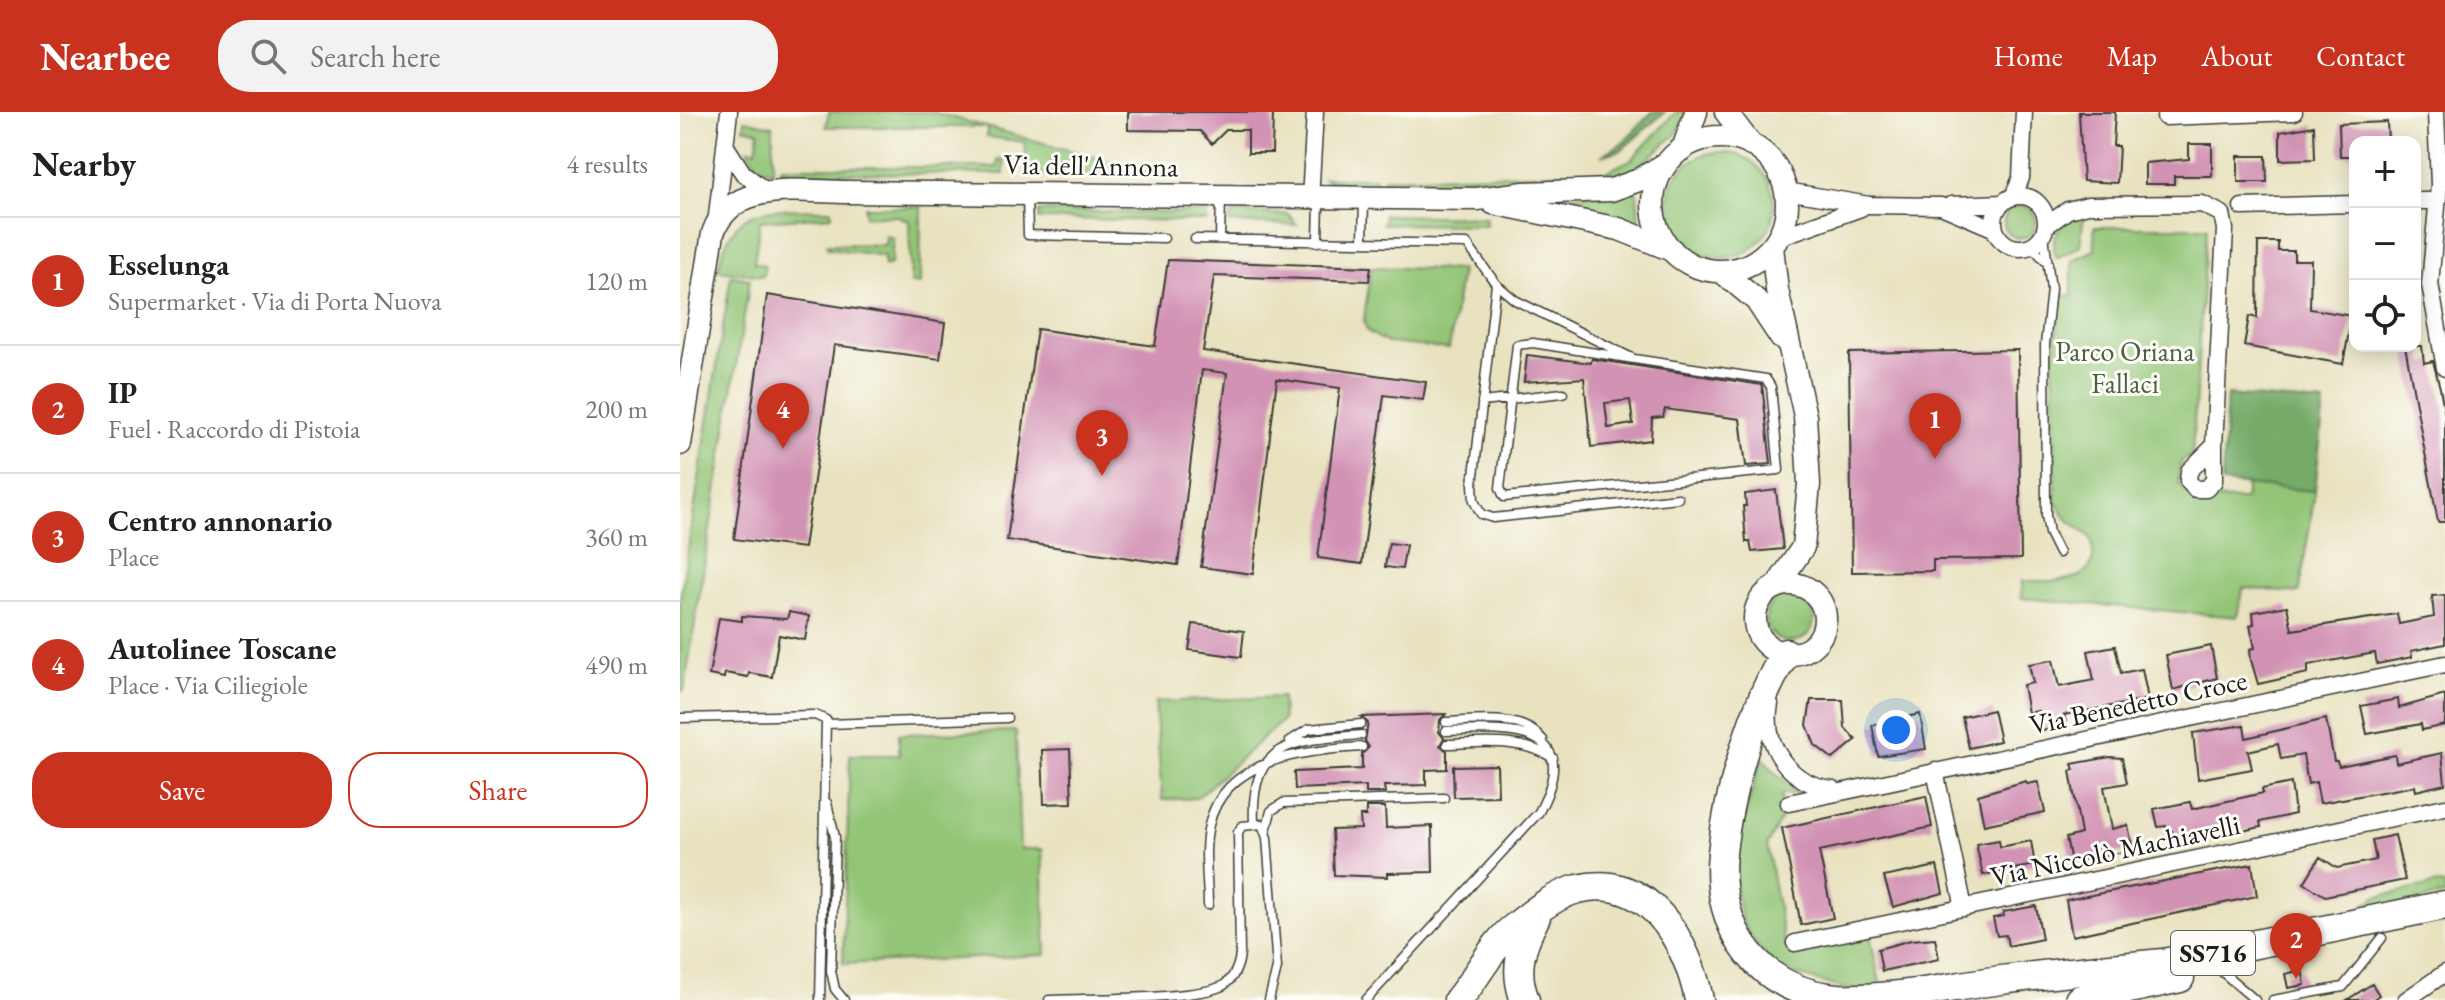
<!DOCTYPE html>
<meta charset="utf-8">
<style>
:root{--surface:#fff;--page:#f2f2f2;--text:#222;--muted:#767676;--line:#e0e0e0;--accent:#c8321e}
body{margin:0;font-family:"EB Garamond",serif;background:var(--page);color:var(--text)}
.controls{position:absolute;right:24px;top:24px;display:grid;overflow:hidden;border-radius:16px;box-shadow:0 4px 20px #0003}
.controls button{width:72px;height:72px;display:grid;place-items:center;padding:0;border:0;border-bottom:2px solid var(--line);background:var(--surface);color:var(--text);font:40px sans-serif}
.you{position:absolute;left:1216px;top:618px;width:28px;height:28px;margin:-20px;border:6px solid #fff;border-radius:50%;background:#1a73e8;box-shadow:0 0 0 12px #1a73e833}
.badge{display:grid;place-items:center;width:52px;height:52px;border-radius:50%;background:var(--accent);color:#fff;font-size:26px;font-weight:700}
.pin{position:absolute;translate:-50% -66px;filter:drop-shadow(0 2px 4px #0008)}
.pin::after{content:'';position:absolute;top:42px;width:28px;height:24px;background:inherit;clip-path:polygon(0 0,100% 0,50% 100%)}
.list{margin:0;padding:0;list-style:none}
h2{display:flex;justify-content:space-between;align-items:center;height:104px;margin:0;padding:0 32px;font-size:34px}
h2 small{font-size:26px;font-weight:400;color:var(--muted)}
.list li{display:grid;grid-template-columns:52px 1fr auto;gap:24px;align-items:center;box-sizing:border-box;height:128px;padding:0 32px;border-top:2px solid var(--line)}
.list b{display:block;font-size:30px;white-space:nowrap}
.list p{margin:0;font-size:26px;white-space:nowrap;color:var(--muted)}
.list em{font-size:26px;font-style:normal;color:var(--muted)}
.actions{display:flex;gap:16px;padding:24px 32px}
.actions a{flex:1;padding:18px 0;border:2px solid var(--accent);border-radius:32px;text-align:center;font-size:28px;color:var(--accent)}
.actions .main{background:var(--accent);color:#fff}
.icon{flex:none;width:44px;height:44px;fill:none;stroke:currentColor;stroke-width:2;stroke-linecap:round;stroke-linejoin:round}
.map{position:relative;flex:none;width:1765px;height:888px;overflow:hidden}
header{display:flex;align-items:center;gap:48px;box-sizing:border-box;height:112px;padding:0 40px;background:var(--accent);color:#fff}
header strong{font-size:38px}
nav{display:flex;gap:44px;margin-inline-start:auto;font-size:28px}
.search{width:560px;height:72px;background:var(--page);display:flex;align-items:center;gap:20px;box-sizing:border-box;padding:0 28px;border-radius:32px;color:var(--muted);font-size:30px}
main{display:flex}
aside{flex:1;background:var(--surface)}
.map>svg:first-child{display:block}
</style>
<header>
<strong>Nearbee</strong>
<div class="search"><svg class="icon" aria-label="search" viewBox="0 0 24 24"><circle cx="10" cy="10" r="6"/><path d="M15 15l6 6"/></svg>Search here</div>
<nav><a>Home</a><a>Map</a><a>About</a><a>Contact</a></nav>
</header>
<main>
<aside>
<h2>Nearby<small>4 results</small></h2>
<ul class="list">
<li><span class="badge">1</span><div><b>Esselunga</b><p>Supermarket · Via di Porta Nuova</p></div><em>120 m</em></li>
<li><span class="badge">2</span><div><b>IP</b><p>Fuel · Raccordo di Pistoia</p></div><em>200 m</em></li>
<li><span class="badge">3</span><div><b>Centro annonario</b><p>Place</p></div><em>360 m</em></li>
<li><span class="badge">4</span><div><b>Autolinee Toscane</b><p>Place · Via Ciliegiole</p></div><em>490 m</em></li>
</ul>
<div class="actions"><a class="main">Save</a><a>Share</a></div>
</aside>
<div class="map">
<svg width="1765" height="888" viewBox="0 0 1765 888">
<rect width="100%" height="100%" fill="#fdfcf7"/>
<filter id="ink" filterUnits="userSpaceOnUse"><feTurbulence type="fractalNoise" baseFrequency=".0125" numOctaves="2"/><feDisplacementMap in="SourceGraphic" scale="16" xChannelSelector="R" yChannelSelector="G"/><feConvolveMatrix kernelMatrix="1 2 1 2 8 2 1 2 1" color-interpolation-filters="sRGB"/></filter>
<filter id="wash" filterUnits="userSpaceOnUse"><feTurbulence type="fractalNoise" baseFrequency=".006" numOctaves="4" result="noise"/><feDisplacementMap in="SourceGraphic" scale="32" xChannelSelector="R" yChannelSelector="G"/><feGaussianBlur stdDeviation="1.8" result="paint"/><feColorMatrix in="noise" values="0 0 0 0 0 0 0 0 0 0 0 0 0 0 0 0 0 1.4 0 .05"/><feComposite in="paint" operator="in"/></filter>
<g filter="url(#wash)">
<rect width="100%" height="100%" fill="#e8e2bf"/>
<path fill="#92c576" stroke="#577049" stroke-width="2" d="M149,0H253L478,63L349,62L344,30L307,25V15H146Z
M996,0H1008L996,22L947,65L866,74L704,79V66L925,60L951,48Z
M65,8L93,14V59C80,58 72,48 68,37L76,38L79,19L64,16Z
M988 93a53 53 0 1 1 106 0a53 53 0 1 1-106 0Z
M318,47H324V62L101,61V55H317Z
M644,66H696V79L653,76Z
M953,78L957,81L959,115L841,88Z
M1324 110a16 16 0 1 1 32 0a16 16 0 1 1-32 0Z
M185,95H241L240,172L231,171L229,109L218,104H185Z
M151,98L152,104L80,109L74,151L85,153L83,164L38,158C52,86 91,98 151,98Z
M359,99L527,101V109L359,107Z
M560,101L608,102L617,113L549,111L552,102Z
M1404,102L1400,134L1376,146C1369,122 1381,108 1404,102Z
M704,103L806,105V113L703,112Z
M1414,115H1527L1512,342L1501,350L1498,369C1506,392 1545,387 1565,388L1567,372L1635,379L1619,481L1563,476L1557,505L1341,486L1342,469C1373,469 1427,475 1410,425L1385,405L1376,390L1373,250L1382,184L1392,183V148L1415,138Z
M206,123L213,126L211,152L204,154V144L147,136V132L205,133Z
M691,155L781,158L769,237L708,231L687,219L684,208Z
M51,164L70,167L4,579H0V487Z
M1086 506a24 24 0 1 1 48 0a24 24 0 1 1-48 0Z
M602,585L603,608L517,686L482,688L475,590Z
M336,619L340,737H362L366,843L163,852L170,643H219V622Z
M1082,645L1098,664L1122,682H1102L1100,709L1087,733L1105,835L1190,823L1201,877L1171,879L1094,856C1084,840 1066,822 1061,804C1045,752 1068,694 1082,645Z
M1758,772L1765,773V783L1671,803L1695,785Z"/>
<path fill="#75aa67" stroke="#486342" stroke-width="2" d="M972,0H985L941,38L921,44L942,31Z
M1547,283L1644,291L1635,379L1542,371Z"/>
<g id="blocks">
<path fill="#d292b4" fill-rule="evenodd" d="M448,0H593L592,41H568V18H546L532,32L520,19L448,18Z
M1399,0H1435L1433,34H1439L1437,71L1403,69Z
M1707,10L1708,30H1675V44H1660L1659,12Z
M1634,14L1635,47L1600,48V20Z
M1509,32H1532V64H1494V72H1465V51L1509,47Z
M1558,44H1586L1587,70H1558Z
M1578,130H1598V139H1614V148H1631L1630,197L1672,204L1663,252L1564,234L1569,204L1577,206Z
M488,148L691,155L689,169L534,164L523,239L746,270L743,288L704,283L682,452L638,446L660,276L597,267L573,462L521,455L547,261L522,258L498,453L327,428L357,217L475,234Z
M87,183L265,211L260,247L154,233L124,436L54,427Z
M1725,234H1742L1744,251L1753,249L1760,276L1765,303V410H1758Z
M1338,238L1341,447L1253,448V459L1172,460L1169,241Z
M847,243L911,251L912,247L1082,273L1091,352L1066,354L1060,307L985,297L983,305L972,306L971,328L911,335L904,266L844,270ZM950,288L953,312L928,316L925,291Z
M1096,378L1103,437L1072,440L1070,430H1066L1063,394H1066L1065,382Z
M709,431L726,433L722,457L705,455Z
M1765,483V532L1731,539L1732,545L1697,552L1695,541L1628,553V561L1578,572L1571,548L1570,537L1575,536L1570,513L1574,512L1573,500L1607,494L1612,518L1717,502L1719,512L1754,505L1752,484Z
M109,500L129,504L125,528L99,523L92,565L69,561L68,565L45,561L44,566L29,563L39,506L62,509V504L107,507Z
M513,512L564,519L561,545L509,538Z
M1435,534L1441,561L1462,557L1468,587L1384,603L1387,614L1362,619L1358,599L1348,601L1343,573L1353,571L1349,552L1373,548L1379,575L1414,568L1408,539Z
M1531,534L1537,566L1493,578L1486,543Z
M1765,583V613L1742,618L1741,612L1687,622L1681,594L1718,587L1719,596Z
M1131,588H1163L1165,616L1176,628L1153,647L1135,633L1127,613Z
M1313,598L1320,629L1289,636L1282,605Z
M766,602L760,608L759,620L764,626L760,633L767,639V657L746,658V673L704,674L705,681H686V674L615,677L614,660L682,657V642L689,635L685,629L688,611L681,605Z
M1240,602L1246,637L1198,644L1192,613Z
M1646,607L1654,649H1657L1659,654L1715,643L1716,651L1762,641L1765,672L1736,679L1735,674L1640,691L1636,670L1628,672L1623,643L1601,647L1598,632L1568,639L1572,657L1518,667L1513,621L1564,613L1566,626Z
M390,637L392,691L364,692L362,638Z
M1430,645L1442,646L1447,671L1424,675L1432,717L1448,713L1453,738L1391,750L1386,726L1401,722L1390,659L1394,658L1392,652Z
M817,653L818,684L774,685L773,654Z
M1346,669L1347,672L1358,670L1365,700L1304,713L1298,683Z
M1611,671L1615,702L1580,710L1581,715L1525,727L1524,723L1494,729L1492,719L1487,720L1486,714L1478,715L1474,697L1510,690L1512,697L1583,681L1582,677Z
M1246,684L1252,715L1139,739L1153,806L1121,813L1102,716Z
M686,695H705L706,716L752,714L753,760L708,761V765L654,763L652,718L681,717L680,704H686Z
M1715,723L1725,768L1645,784L1624,771L1640,745L1657,756L1696,748L1692,728Z
M1319,728L1320,735L1351,729L1355,753L1303,763L1296,732Z
M1572,752L1577,784L1392,824L1386,788Z
M1257,754L1263,781L1213,795L1204,765Z
M1356,794L1362,827L1328,834L1326,823L1317,824L1313,806L1324,804L1323,800Z
M1255,826L1259,847L1202,859L1198,837L1231,828Z
M1622,858L1625,873L1608,876L1605,862Z
M1692,872L1699,883L1692,888H1667Z"/>
</g>
</g>
<g filter="url(#ink)">
<use href="#blocks" fill-opacity="0" stroke="#3b3a34" stroke-width="2"/>
<g fill="none" stroke-linecap="round" stroke-linejoin="round">
<g stroke="#3b3a34" stroke-width="11">
<path id="lane" d="M347,83L348,123L484,126
M1364,123L1371,177L1365,233L1366,403L1369,421L1379,441
M515,127L787,132L816,172L835,188L954,247L1086,267L1091,275L1099,358L824,385L820,376L837,233L853,231L954,247
M540,127L541,86
M683,127L684,89
M638,130L639,88
M1352,134L1368,152
M816,172L793,372L794,389L801,402L813,406L998,386
M802,290L883,281
M0,606L135,603L146,608L140,888
M766,610C797,609 842,601 863,628
M146,612L327,606
M610,629L629,617L681,612
M767,632C803,631 841,626 873,646
M147,691L155,725L151,859L155,877L164,888
M574,710C570,629 615,628 681,623
M586,719L591,699L603,691L764,686
M528,793C528,768 523,738 529,713C544,646 626,638 682,635
M1540,858L1575,888
M369,888C403,886 520,888 544,873C555,865 559,854 560,841L558,720L562,714L582,712L587,726L597,856L589,888
M686,888L859,700C905,612 829,617 766,619
M1593,888L1663,875L1702,826"/>
</g>
<g stroke="#3b3a34" stroke-width="19">
<path id="street" d="M1756,0L1759,73L1750,172L1765,256
M1485,5L1614,0
M45,33L63,61L88,81
M1106,79L1189,93L1261,94L1315,117
M1314 110a26 26 0 1 1 52 0a26 26 0 1 1-52 0Z
M1333,85L1341,66L1344,0
M630,88L635,0
M1735,89H1758
M1271,93L1323,91
M1562,95L1675,92
M36,112L49,0
M1366,114L1388,98L1408,93L1522,92L1542,102L1545,117L1534,334
M1099,125L1181,96
M1534,334V369L1526,377H1515L1508,369L1509,359Z
M1090,592C1082,634 1110,673 1153,677
M1255,659L1284,796
M1109,691L1765,552
M1115,831L1765,695
M1726,888L1765,861"/>
</g>
<g stroke="#3b3a34" stroke-width="25">
<path id="secondary" d="M1046,0L1071,33
M973 92a67 67 0 1 1 134 0a67 67 0 1 1-134 0Z
M1003,37L1016,0
M813,91L939,117L992,138
M1092,135L1097,178L1125,304L1129,372L1123,435L1096,475
M1041,159L1076,188L1101,226
M0,332L33,121C52,66 122,80 167,80L797,87L844,81L931,78L959,68L987,51
M1075 507a35 35 0 1 1 70 0a35 35 0 1 1-70 0Z"/>
</g>
<g stroke="#3b3a34" stroke-width="31">
<path id="highway" d="M1106,541C1074,590 1048,682 1042,741C1034,817 1080,881 1159,886C1212,888 1268,875 1321,868C1375,861 1429,856 1483,851
M1464,855L1765,793
M778,888C796,867 814,830 835,815C852,801 876,782 898,777C968,759 1008,830 1019,888
M845,888C833,858 841,833 856,805
M1399,888L1500,866"/>
</g>
<use href="#lane" stroke="#fff" stroke-width="8"/>
<use href="#street" stroke="#fff" stroke-width="16"/>
<use href="#secondary" stroke="#fff" stroke-width="22"/>
<use href="#highway" stroke="#fff" stroke-width="28"/>
</g>
</g>
<g text-anchor="middle" dominant-baseline="central" stroke-width="6" stroke-linejoin="round" paint-order="stroke">
<rect fill="#fdfcf7" stroke="#605f5e" stroke-width="2" x="1491" y="819" width="84" height="44" rx="6"/>
<g font-size="26" font-weight="bold" fill="#1c1c1c">
<text x="1533" y="841">SS716</text>
</g>
<g font-size="28" fill="#1c1c1c" stroke="#fdfcf7">
<text transform="translate(411 53) rotate(1)">Via dell'Annona</text>
<text transform="translate(1458 590) rotate(-12)">Via Benedetto Croce</text>
<text transform="translate(1435 738) rotate(-12)">Via Niccolò Machiavelli</text>
</g>
<g font-size="28" fill="#4b6040" stroke="#fdfcf7">
<text x="1445" y="239">Parco Oriana<tspan x="1445" dy="32">Fallaci</tspan></text>
</g>
</g>
</svg>
<div class="controls">
<button>+</button>
<button>−</button>
<button><svg class="icon" aria-label="locate" viewBox="0 0 24 24"><circle cx="12" cy="12" r="6"/><path d="M12 2v4M12 18v4M2 12h4M18 12h4"/></svg></button>
</div>
<div class="you"></div>
<div class="pin badge" style="left:1255px;top:347px">1</div>
<div class="pin badge" style="left:1616px;top:867px">2</div>
<div class="pin badge" style="left:422px;top:364px">3</div>
<div class="pin badge" style="left:103px;top:337px">4</div>
</div>
</main>
